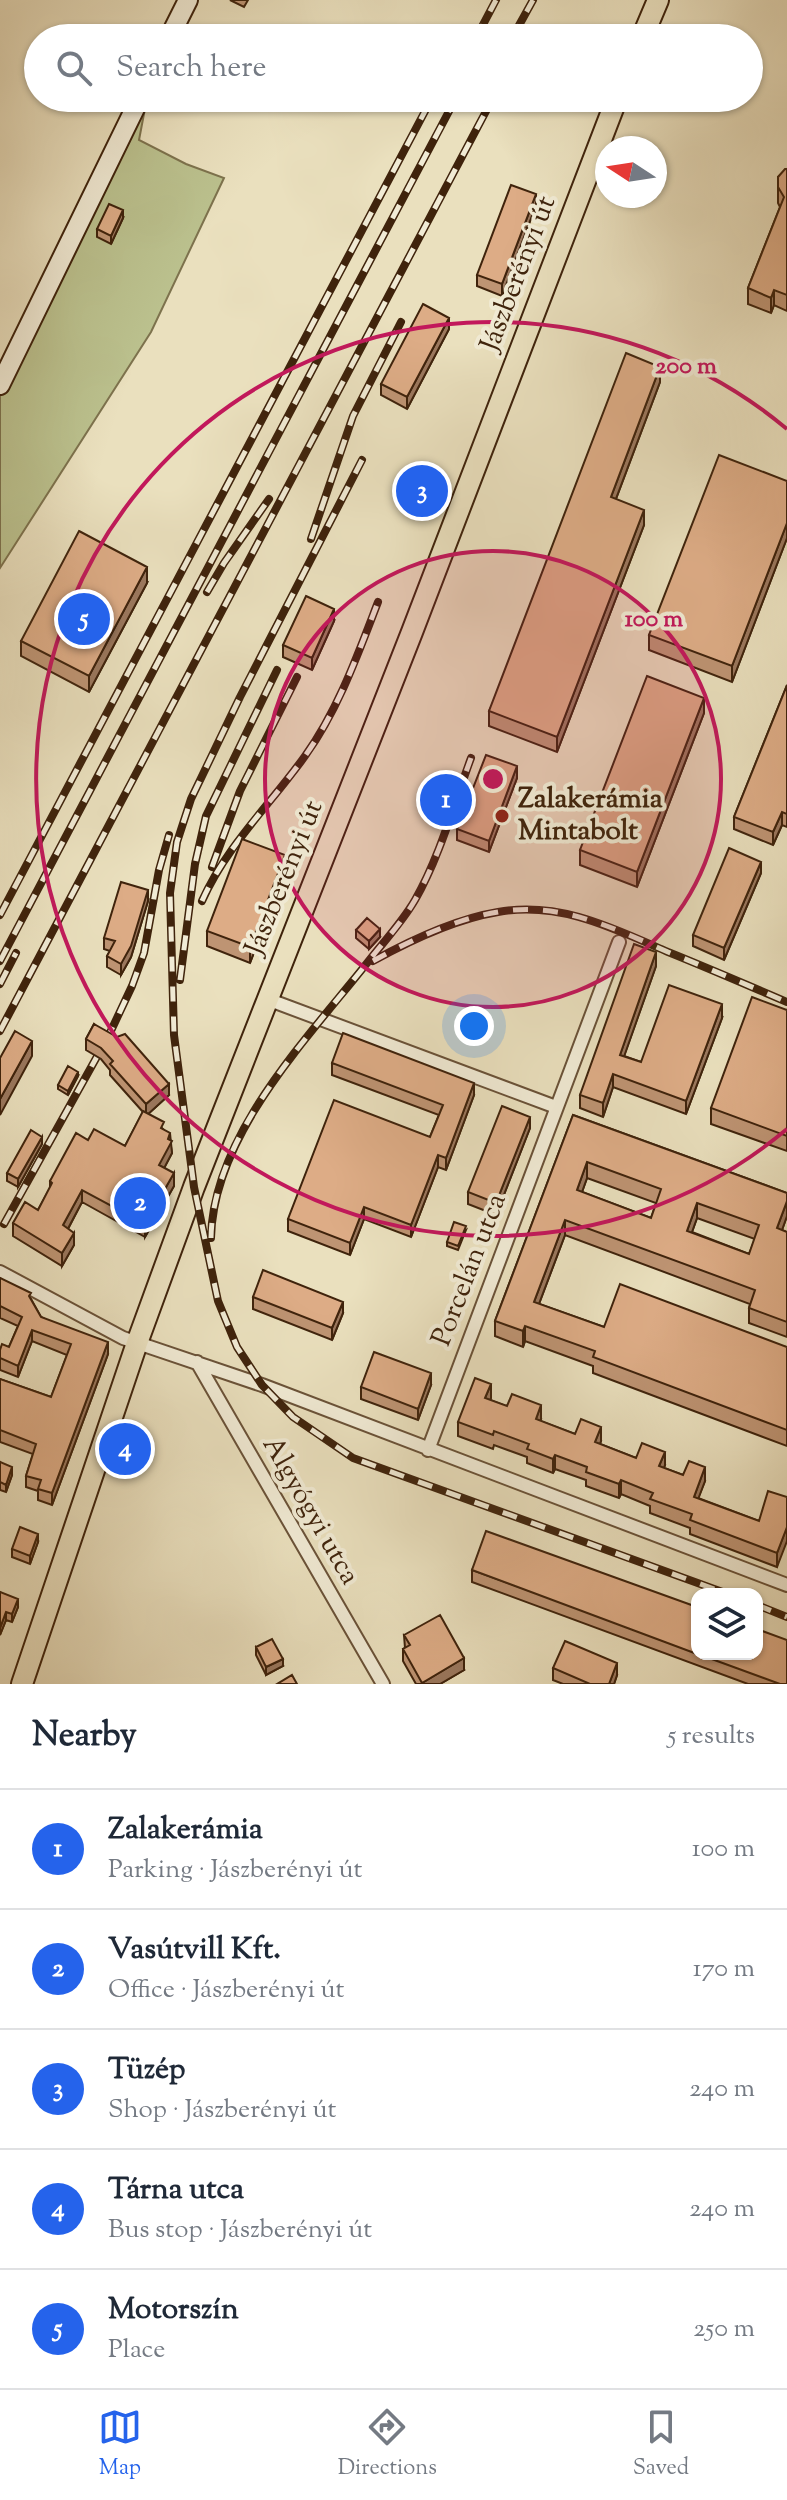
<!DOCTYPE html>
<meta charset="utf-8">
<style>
:root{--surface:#fff;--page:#f6f6f7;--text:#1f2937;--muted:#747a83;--line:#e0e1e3;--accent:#2563eb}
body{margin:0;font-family:"Sorts Mill Goudy",serif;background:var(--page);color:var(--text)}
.controls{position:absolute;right:24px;bottom:24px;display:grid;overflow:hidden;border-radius:16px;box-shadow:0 2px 6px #0004}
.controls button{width:72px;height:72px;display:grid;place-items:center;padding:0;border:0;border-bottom:2px solid var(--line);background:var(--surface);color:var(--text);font:40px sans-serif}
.compass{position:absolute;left:595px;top:136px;width:72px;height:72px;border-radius:50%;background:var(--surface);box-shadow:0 2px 6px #0004;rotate:282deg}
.you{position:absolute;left:474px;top:1026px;width:28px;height:28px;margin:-20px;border:6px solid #fff;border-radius:50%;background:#1a73e8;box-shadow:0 0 0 12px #1a73e833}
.badge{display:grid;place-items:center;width:52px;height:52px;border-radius:50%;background:var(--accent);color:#fff;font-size:26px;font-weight:700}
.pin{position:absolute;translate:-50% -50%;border:4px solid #fff;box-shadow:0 2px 8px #0006}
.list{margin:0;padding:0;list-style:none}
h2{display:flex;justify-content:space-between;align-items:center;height:104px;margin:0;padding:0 32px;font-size:34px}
h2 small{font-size:26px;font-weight:400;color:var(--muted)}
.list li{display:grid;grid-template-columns:52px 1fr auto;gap:24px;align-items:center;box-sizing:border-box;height:120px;padding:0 32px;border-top:2px solid var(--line)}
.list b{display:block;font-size:30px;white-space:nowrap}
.list p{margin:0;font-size:26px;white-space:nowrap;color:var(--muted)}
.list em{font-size:26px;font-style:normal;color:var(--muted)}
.icon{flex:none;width:44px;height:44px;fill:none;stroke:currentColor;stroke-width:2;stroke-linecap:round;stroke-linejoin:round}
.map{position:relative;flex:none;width:787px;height:1684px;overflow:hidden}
.search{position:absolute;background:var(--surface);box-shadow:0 2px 6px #0004;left:24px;right:24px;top:24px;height:88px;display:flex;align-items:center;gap:20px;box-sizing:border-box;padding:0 28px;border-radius:44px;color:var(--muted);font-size:30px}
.sheet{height:704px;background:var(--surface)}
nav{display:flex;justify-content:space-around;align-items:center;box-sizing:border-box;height:112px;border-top:2px solid var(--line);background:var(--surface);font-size:22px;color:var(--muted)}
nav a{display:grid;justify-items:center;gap:4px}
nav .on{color:var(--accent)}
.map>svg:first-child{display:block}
</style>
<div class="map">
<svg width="787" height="1684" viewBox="0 0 787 1684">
<rect width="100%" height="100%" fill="#eae0be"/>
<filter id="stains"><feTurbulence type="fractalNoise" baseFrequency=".0025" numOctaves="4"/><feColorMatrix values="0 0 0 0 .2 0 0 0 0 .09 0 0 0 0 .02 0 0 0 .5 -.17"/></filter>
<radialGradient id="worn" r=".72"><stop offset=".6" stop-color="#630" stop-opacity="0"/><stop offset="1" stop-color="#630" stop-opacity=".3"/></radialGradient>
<path fill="#bbc18e" stroke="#7d724d" stroke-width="2" d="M147,98L139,140L186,164L224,178L151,332L0,568V382Z"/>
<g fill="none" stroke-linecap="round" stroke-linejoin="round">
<g stroke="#6a5238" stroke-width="16">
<path id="minor" d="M267,999L556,1107
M0,1272L123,1338L262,1385L787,1585
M197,1362L383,1684
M428,1450L619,942"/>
</g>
<g stroke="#3f230c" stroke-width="22">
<path id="secondary" d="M169,38L188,0
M0,385L140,98"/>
</g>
<g stroke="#3f230c" stroke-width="24">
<path id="primary" d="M642,38L658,0
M22,1684L137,1343L194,1187L412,632L617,98"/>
</g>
<use href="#minor" stroke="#f1ebd5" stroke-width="12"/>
<use href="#secondary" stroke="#f1ebd5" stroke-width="18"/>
<use href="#primary" stroke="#eae0be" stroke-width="20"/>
<g stroke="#3f230c" stroke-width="8">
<path id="rail" d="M476,38L496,0
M512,38L533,0
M362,460L240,697L191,799L177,842L170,893L174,1035L194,1187L218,1301L237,1347L262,1385L293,1417L353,1458L728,1594
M311,539L353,416L401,322
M207,592L224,563L269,499
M212,867L240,791L297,677
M202,901C227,845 270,805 305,756C338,710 358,654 378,602
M0,915L432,98
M0,961L456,98
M373,961C411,940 455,919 498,912C560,901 613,928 668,952C708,968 747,985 787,1002
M180,980L195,864L206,816L277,670
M0,984L16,953
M0,1031L493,98
M4,1224L109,1035L132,986L144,953L159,870L169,835
M211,1238C213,1132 312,1034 375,953C389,936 404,919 415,900C440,856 454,804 471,758
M757,1605L787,1617"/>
</g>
<use href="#rail" stroke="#f1ebd5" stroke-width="5" stroke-dasharray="15" stroke-linecap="butt"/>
</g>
<path fill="#be9473" stroke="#3f230c" stroke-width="2" fill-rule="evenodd" d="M230,0H248L244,7Z
M787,169V311L774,305L771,313L748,304V288L780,207L778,203V177Z
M536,205L502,296L477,286V275Z
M123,218L111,244L97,237V229Z
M449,329L407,409L381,395V384Z
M660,382L616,499L644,525L557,752L489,726V711Z
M787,481V538L732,682L649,650V635Z
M147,583L89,692L21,656V641Z
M334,621L312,670L283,657V645Z
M787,685V827L782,825L773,845L734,829V817Z
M704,713L637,887L580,865V850Z
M517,778L489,852L457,840V829Z
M285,871L250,963L207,946V931Z
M761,873L724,960L693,946V935Z
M148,901L131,957L121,975L107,967V956L110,951L104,949V938Z
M356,930L380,937L369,949L356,938Z
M656,966L624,1056L641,1062L722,1018L686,1114L613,1087L603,1117L580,1108V1095Z
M787,1010V1151L711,1124V1108Z
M94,1024L169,1095L148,1114L164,1130L170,1140L172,1153L164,1168L174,1186L145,1237L82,1202L68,1229L74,1245L62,1266L13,1236V1223L38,1210L50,1188V1181L88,1140L125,1146L143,1112L110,1075V1070L101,1059L86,1050V1039Z
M332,1063L474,1095L446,1170L438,1167L411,1237L364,1219L350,1255L288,1231V1219L430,1137L439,1115L332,1075Z
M78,1076L68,1095L58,1089V1085Z
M573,1115L787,1193V1216L782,1230L787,1232V1337L749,1323V1308L750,1304L565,1235L539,1304L604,1327L787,1347V1446L593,1373V1366L525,1341L523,1347L495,1336V1321ZM587,1178L656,1203L651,1218L582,1192ZM697,1218L755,1239L749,1254L692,1232Z
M530,1128L496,1215L468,1204V1192Z
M42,1144L18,1187L7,1181V1173Z
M466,1230L458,1250L447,1246V1242Z
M0,1278L31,1299L41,1317L108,1354L52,1505L38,1500V1491L26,1487V1476L33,1454L0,1442V1379L51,1397L67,1355L32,1341L18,1377L0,1370V1350L9,1347L18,1326L0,1318Z
M253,1297L343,1313L332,1340L253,1309Z
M431,1385L418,1420L361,1399V1387Z
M491,1398L490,1400L541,1419L540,1421L575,1434L601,1441L600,1444L636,1458L665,1465L664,1468L683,1475L705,1481L698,1498L759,1521L787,1497L777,1567L690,1534V1528L650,1513V1506L621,1494L619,1498L586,1486V1480L555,1469L553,1473L527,1463V1457L494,1445L493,1449L458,1436V1422Z
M0,1462L12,1475L6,1492L0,1490Z
M38,1542L30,1564L12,1557V1549Z
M472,1570L787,1684H748L472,1582Z
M0,1592L18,1607L12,1622L6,1620L0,1635Z
M404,1635L464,1670L440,1684H416L403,1661V1649L405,1648Z
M256,1647L283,1666L266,1675L256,1655Z
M553,1668L617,1675L614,1684H563L553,1680Z"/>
<path fill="#9b785e" stroke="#3f230c" stroke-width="2" d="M536,194V205L502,296V284Z
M123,210V218L111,244V236Z
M774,290V305L771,313V298Z
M449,318V329L407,409V397Z
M660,367V382L611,512V497Z
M644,510V525L557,752V737Z
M787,523V538L732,682V666Z
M147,567V583L89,692V676Z
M334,609V621L312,670V658Z
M704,698V713L637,887V872Z
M517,766V778L489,852V841Z
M782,812V825L773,845V832Z
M285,855V871L250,963V947Z
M761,862V873L724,960V948Z
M148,890V901L131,957L121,975V964Z
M380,929V937L369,949V941Z
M656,952V966L620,1068V1055Z
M722,1004V1018L686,1114V1101Z
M32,1041V1056L0,1115V1099Z
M78,1072V1076L68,1095V1091Z
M613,1074V1087L603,1117V1103Z
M474,1083V1095L446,1170V1158Z
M169,1084V1095L146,1116V1104Z
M530,1117V1128L496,1215V1203Z
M170,1133L172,1153L159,1178V1165Z
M42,1137V1144L18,1187V1179Z
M438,1155V1167L411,1237V1225Z
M587,1162V1178L577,1206V1190Z
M174,1173V1186L145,1237V1224Z
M82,1190V1202L63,1238V1225Z
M787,1201V1216L777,1244V1228Z
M697,1203V1218L687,1246V1231Z
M364,1207V1219L350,1255V1243Z
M565,1220V1235L534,1317V1302Z
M74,1233V1245L62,1266V1253Z
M343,1302V1313L332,1340V1328Z
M525,1326V1341L523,1347V1331Z
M32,1330V1341L18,1377V1366Z
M108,1342V1354L52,1505V1493Z
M431,1373V1385L418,1420V1409Z
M491,1384V1398L485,1412V1398Z
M541,1405V1419L536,1433V1419Z
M601,1427V1441L595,1456V1442Z
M665,1452V1465L659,1480V1466Z
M555,1455V1469L553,1473V1459Z
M12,1467V1475L6,1492V1485Z
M705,1467V1481L694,1510V1497Z
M621,1480V1494L619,1498V1484Z
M787,1527V1541L777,1567V1553Z
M38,1534V1542L30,1564V1556Z
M18,1599V1607L12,1622V1614Z
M6,1612V1620L0,1635V1628Z
M464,1658V1670L440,1684H422V1683Z
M283,1659V1666L266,1675V1667Z
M617,1663V1675L614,1684H609Z"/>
<path fill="#ddac86" stroke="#3f230c" stroke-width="2" fill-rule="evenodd" d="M785,169H787V295L774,290L771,298L748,288L784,197L778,187V177Z
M511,185L536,194L502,284L477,275Z
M109,204L123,210L111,236L97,229Z
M423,304L449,318L407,397L381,384Z
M626,353L660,367L611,497L644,510L557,737L489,711Z
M719,455L787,481V523L732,666L649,635Z
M79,531L147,567L89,676L21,641Z
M306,596L334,609L312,658L283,645Z
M647,676L704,698L637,872L580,850Z
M787,685V814L782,812L773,832L734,817Z
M486,755L517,766L489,841L457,829Z
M242,839L285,855L250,947L207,931Z
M729,848L761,862L724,948L693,935Z
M121,882L148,890L131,946L121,964L107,956L115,941L104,938Z
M367,918L380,929L369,941L356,930Z
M634,944L656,952L620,1055L641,1062L669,985L722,1004L686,1101L613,1074L603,1103L580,1095Z
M752,997L787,1010V1136L711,1108Z
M94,1024L117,1037L125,1034L169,1084L146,1104L110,1064L113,1061L101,1048L86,1039Z
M15,1031L32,1041L0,1099V1058Z
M343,1033L474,1083L446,1158L438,1155L411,1225L364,1207L350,1243L288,1219L334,1100L430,1137L443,1105L332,1063Z
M68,1066L78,1072L68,1091L58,1085Z
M502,1106L530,1117L496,1203L468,1192Z
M143,1111L164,1122L161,1128L170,1133L168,1139L172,1141L159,1165L174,1173L145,1224L82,1190L63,1225L74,1233L62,1253L13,1223L25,1202L38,1210L52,1183L50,1181L76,1133L88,1140L94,1129L125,1146Z
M573,1115L787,1193V1201L777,1228L787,1232V1322L749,1308L755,1290L565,1220L534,1302L604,1327L620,1284L787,1347V1430L593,1357L595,1351L525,1326L523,1331L495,1321ZM587,1162L661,1189L651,1218L577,1190ZM697,1203L759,1225L749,1254L687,1231Z
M31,1130L42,1137L18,1179L7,1173Z
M454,1222L466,1226L458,1246L447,1242Z
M263,1270L343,1302L332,1328L253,1297Z
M0,1278L31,1293L29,1296L41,1317L108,1342L52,1493L38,1489L41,1480L26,1476L36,1444L0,1430V1379L51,1397L71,1344L32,1330L18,1366L0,1358V1350L2,1344L9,1347L22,1317L0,1306Z
M374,1352L431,1373L418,1409L361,1387Z
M475,1378L491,1384L485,1398L507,1406L512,1394L541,1405L536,1419L575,1434L581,1419L601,1427L595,1442L636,1458L642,1443L665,1452L659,1466L683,1475L689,1461L705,1467L694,1497L759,1521L768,1491L787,1497V1527L777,1553L690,1520L692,1514L650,1499L653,1493L621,1480L619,1484L586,1472L587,1467L555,1455L553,1459L527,1449L529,1444L494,1431L493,1435L458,1422Z
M0,1462L12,1467L6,1485L0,1482Z
M20,1527L38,1534L30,1556L12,1549Z
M486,1531L697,1607V1654L472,1570Z
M0,1592L18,1599L12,1614L6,1612L0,1628Z
M440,1615L464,1658L422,1683L403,1649L410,1645L404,1635Z
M757,1629L787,1640V1684H780L698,1654H757Z
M272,1639L283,1659L266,1667L256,1647Z
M565,1641L617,1663L609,1684H590L553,1668Z
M292,1675L297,1684H277Z"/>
<circle cx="493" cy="779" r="228" fill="#c2185b" fill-opacity=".12"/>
<g fill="none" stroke="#c2185b" stroke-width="4">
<circle cx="493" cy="779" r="228"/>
<path d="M787 1129A457 457 0 1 1 787 429"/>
</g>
<circle fill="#8f2418" stroke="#f1ebd5" stroke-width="3" cx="502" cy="816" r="8"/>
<g text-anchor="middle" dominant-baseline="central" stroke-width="8" stroke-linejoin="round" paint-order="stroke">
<g font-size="28" fill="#3f230c" stroke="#f1ebd5">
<text transform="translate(519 274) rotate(-69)">Jászberényi út</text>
<text transform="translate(285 878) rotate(-68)">Jászberényi út</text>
<text transform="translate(470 1270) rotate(-69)">Porcelán utca</text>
<text transform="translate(310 1511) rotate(60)">Algyógyi utca</text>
</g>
<g font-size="28" font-weight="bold" fill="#3f230c" stroke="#f1ebd5" text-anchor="start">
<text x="518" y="800">Zalakerámia<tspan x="518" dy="32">Mintabolt</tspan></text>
</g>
</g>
<circle cx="493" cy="779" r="12" fill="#c2185b" stroke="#f1ebd5" stroke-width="4"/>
<g font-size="24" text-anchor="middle" font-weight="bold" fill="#c2185b" stroke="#f1ebd5" stroke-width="8" stroke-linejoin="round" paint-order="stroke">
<text x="686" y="373">200 m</text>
<text x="654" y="626">100 m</text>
</g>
<rect width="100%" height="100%" filter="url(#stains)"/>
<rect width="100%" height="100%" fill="url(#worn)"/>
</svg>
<div class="controls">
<button><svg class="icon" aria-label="layers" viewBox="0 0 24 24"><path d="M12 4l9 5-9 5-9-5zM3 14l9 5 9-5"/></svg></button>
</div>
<svg class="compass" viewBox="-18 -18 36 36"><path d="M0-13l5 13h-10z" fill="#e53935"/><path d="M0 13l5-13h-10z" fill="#747a83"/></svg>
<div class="you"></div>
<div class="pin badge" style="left:446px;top:800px">1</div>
<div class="pin badge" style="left:140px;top:1203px">2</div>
<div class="pin badge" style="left:422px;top:491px">3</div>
<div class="pin badge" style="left:125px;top:1449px">4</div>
<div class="pin badge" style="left:84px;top:619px">5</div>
<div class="search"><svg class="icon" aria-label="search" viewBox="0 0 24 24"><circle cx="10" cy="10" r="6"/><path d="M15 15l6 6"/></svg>Search here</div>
</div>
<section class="sheet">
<h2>Nearby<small>5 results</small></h2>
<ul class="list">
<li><span class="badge">1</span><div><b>Zalakerámia</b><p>Parking · Jászberényi út</p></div><em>100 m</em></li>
<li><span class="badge">2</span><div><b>Vasútvill Kft.</b><p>Office · Jászberényi út</p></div><em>170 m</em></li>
<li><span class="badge">3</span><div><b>Tüzép</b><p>Shop · Jászberényi út</p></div><em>240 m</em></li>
<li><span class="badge">4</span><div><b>Tárna utca</b><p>Bus stop · Jászberényi út</p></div><em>240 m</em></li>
<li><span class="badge">5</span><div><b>Motorszín</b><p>Place</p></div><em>250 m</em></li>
</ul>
</section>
<nav>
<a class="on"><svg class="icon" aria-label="map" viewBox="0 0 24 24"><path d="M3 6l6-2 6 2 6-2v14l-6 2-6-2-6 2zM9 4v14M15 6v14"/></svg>Map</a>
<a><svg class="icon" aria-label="directions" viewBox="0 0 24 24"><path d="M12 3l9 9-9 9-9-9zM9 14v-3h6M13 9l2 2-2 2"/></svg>Directions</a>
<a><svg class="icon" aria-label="saved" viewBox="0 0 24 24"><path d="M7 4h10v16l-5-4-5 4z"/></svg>Saved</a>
</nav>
